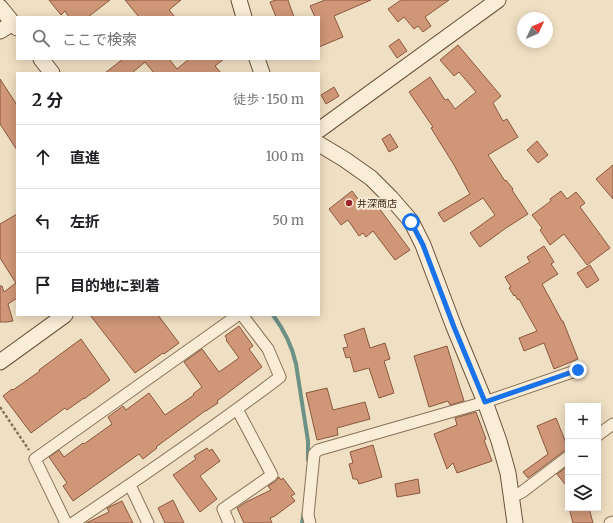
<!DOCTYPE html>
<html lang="ja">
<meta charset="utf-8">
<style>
:root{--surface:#fff;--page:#f6f6f6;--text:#202124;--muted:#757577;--line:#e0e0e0}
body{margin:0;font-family:Merriweather,"Noto Sans JP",serif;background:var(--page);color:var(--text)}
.controls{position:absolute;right:12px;bottom:12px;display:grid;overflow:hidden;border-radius:0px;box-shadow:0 2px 10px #0003}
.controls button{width:36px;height:36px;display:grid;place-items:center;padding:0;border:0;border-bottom:1px solid var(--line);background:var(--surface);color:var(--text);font:20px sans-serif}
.compass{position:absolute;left:517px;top:12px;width:36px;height:36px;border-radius:50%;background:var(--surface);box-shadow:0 2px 10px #0003;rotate:46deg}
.stop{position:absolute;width:12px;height:12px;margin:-9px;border:3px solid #1a73e8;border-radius:50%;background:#fff}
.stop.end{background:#1a73e8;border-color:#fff;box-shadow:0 1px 4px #0008}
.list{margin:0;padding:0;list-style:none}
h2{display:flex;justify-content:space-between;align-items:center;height:52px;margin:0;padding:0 16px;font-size:17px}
h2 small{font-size:13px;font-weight:400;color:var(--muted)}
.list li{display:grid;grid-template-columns:26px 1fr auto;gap:12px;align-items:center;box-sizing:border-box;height:64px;padding:0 16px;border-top:1px solid var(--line)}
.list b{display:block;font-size:15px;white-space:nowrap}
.list em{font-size:13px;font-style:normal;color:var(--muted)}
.icon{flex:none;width:22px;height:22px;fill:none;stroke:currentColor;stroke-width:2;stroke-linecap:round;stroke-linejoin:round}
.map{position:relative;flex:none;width:613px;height:523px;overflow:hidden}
.search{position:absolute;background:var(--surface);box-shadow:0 2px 10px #0003;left:16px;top:16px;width:304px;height:44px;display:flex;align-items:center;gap:10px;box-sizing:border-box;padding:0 14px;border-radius:0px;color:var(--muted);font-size:15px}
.panel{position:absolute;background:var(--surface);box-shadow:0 2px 10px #0003;left:16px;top:72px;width:304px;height:244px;border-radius:0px}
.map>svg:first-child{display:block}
</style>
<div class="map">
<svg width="613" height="523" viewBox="0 0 613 523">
<rect width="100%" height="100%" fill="#f0e0c3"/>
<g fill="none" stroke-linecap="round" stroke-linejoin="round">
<path stroke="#6c9186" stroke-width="4" d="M273,315C284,330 292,345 296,364L308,441V460
M302,523L304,512"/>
</g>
<path fill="#cf9778" stroke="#8b583e" d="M49,0H110L88,17H69L65,11L61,15Z
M125,0H181L169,10L175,17H139Z
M276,0H288L294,17H276L270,2Z
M325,0H371L334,16L343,37L319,47V17H315L310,6Z
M401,0H449L425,17L431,26L423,32L418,26L414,29L404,17L398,22L388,9Z
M399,39L407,51L397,58L389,46Z
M458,45L501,96L493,103L503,121L507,119L518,137L488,155L505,181L506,180L513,189L512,190L528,214L506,228L480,247L470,233L495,215L483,198L444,222L438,213L470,194L454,165L431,128L433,127L409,92L430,77L445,100L448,99L455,109L476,92L459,72L454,76L440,60Z
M123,59H169L177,69L189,59H224L215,66L221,73H154L145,62L132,73H105Z
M0,79L17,105V150L0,124Z
M334,87L339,96L326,104L321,95Z
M390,134L398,147L389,152L382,139Z
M537,141L548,155L538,163L527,150Z
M613,165V199L596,179Z
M352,191L364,207L373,200L410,250L395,260L373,231L366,237L363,233L359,236L348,220L341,225L329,209Z
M561,191L567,199L576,192L585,203L580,207L610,248L587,265L564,234L550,245L540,230L542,228L532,215L551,201L550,199Z
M17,214V298L8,304L13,321L7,322H0V286H2L4,292L16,283L0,258V224Z
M544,246L554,262L551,264L558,274L542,284L562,321H563L578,359L554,369L544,343L524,351L519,338L537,331L519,299L518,300L515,295L514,296L509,288L511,287L505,277L530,262L527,257Z
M590,265L599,280L587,288L577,273Z
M90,315H158L179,343L164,354L163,353L135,373Z
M239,326L253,346L249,349L262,367L217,401L218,403L206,411H205L156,447L157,448L143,459L139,454L73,501L63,486L67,483L49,457L59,450L64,457L83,443L84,444L112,424L108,417L123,406L126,410L149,393L165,415L194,395L193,394L202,387L184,362L202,349L219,372L239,358L226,340L227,339L225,336Z
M364,328L370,348L385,343L390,359L384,361L394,393L379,398L369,368L354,372L350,357L346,358L343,348L348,347L344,335Z
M81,339L110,380L84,399V398L67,410L65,408L31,433L3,396L12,389L13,390L40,371L39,370Z
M447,346L464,401L450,405L448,401L429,407L414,356Z
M327,388L333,410L365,402L370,419L337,428L338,435L317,440L306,393Z
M476,412L486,439L484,440L492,461L457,473L453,463L447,469L434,434L457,425L455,418Z
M556,418L568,448V450L564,451L528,478L523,472L548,454L537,426Z
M373,445L382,477L359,484L357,479H353L349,464L353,463L350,452Z
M207,448L209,451L212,449L220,461L200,476L217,499L200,512L173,475L196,459L194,456Z
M568,466V488L557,474Z
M279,477L281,480L283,478L295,494L291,496L295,501L275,516L270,518L272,523H244L237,508L246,502L271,490L268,486L276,481Z
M418,479L420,493L397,497L395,484Z
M173,500L184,523H165L158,508Z
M122,501L133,523H86L109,512L107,508Z
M569,508H589L593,523H573Z"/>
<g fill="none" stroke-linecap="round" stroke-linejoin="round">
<g stroke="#8b7159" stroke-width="13">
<path id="street" d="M598,435L613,424
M130,485L148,523
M512,497L522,492L568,457
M66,523L35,459L238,315
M73,523C143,476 213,428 280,377L268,349L242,315
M229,523L223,509L272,475L237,409
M310,523L308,515L314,454L318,450L485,402L578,370
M610,523L613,522"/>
</g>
<g stroke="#6d523c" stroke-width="17">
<path id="secondary" d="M239,0L244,17
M0,7L17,28
M0,31L13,23
M41,59L52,73
M257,59L262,73
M319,130L498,0
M319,144L344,159L371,178L391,198L411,221L423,245L454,327L485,402L499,441L508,473L515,523
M0,362L65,315"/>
</g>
<path stroke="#8b7159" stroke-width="2.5" stroke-dasharray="3 2" stroke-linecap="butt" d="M0,407L29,450"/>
<use href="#street" stroke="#faedd7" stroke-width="11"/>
<use href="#secondary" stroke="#faedd7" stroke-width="15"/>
</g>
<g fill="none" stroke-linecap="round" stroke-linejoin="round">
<path stroke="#1a73e8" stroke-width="5" d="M411,222L423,245L454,327L485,402L578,370"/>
</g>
<circle fill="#9c272f" stroke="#f7ead3" stroke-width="1.5" cx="349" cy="203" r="4"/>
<g text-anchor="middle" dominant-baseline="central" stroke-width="4" stroke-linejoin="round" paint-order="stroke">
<g font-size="10" fill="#3a2a1e" stroke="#f7ead3" text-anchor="start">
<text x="357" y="203">井深商店</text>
</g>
</g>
</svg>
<div class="controls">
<button>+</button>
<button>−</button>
<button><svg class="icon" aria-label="layers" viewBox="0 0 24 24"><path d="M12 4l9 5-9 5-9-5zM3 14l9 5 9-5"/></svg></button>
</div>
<svg class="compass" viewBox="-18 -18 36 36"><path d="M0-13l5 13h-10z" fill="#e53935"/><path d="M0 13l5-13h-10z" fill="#757577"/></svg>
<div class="stop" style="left:411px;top:222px"></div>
<div class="stop end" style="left:578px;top:370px"></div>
<div class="search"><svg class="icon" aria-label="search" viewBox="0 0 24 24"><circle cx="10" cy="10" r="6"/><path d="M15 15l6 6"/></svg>ここで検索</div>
<section class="panel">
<h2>2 分<small>徒歩 · 150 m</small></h2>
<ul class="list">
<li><svg class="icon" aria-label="ahead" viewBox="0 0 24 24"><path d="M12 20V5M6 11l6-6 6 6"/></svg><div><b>直進</b></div><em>100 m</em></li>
<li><svg class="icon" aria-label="left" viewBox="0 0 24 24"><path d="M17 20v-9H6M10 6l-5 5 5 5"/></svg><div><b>左折</b></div><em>50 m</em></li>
<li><svg class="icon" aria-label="arrive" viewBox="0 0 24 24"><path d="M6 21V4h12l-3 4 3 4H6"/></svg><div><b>目的地に到着</b></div></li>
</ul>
</section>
</div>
